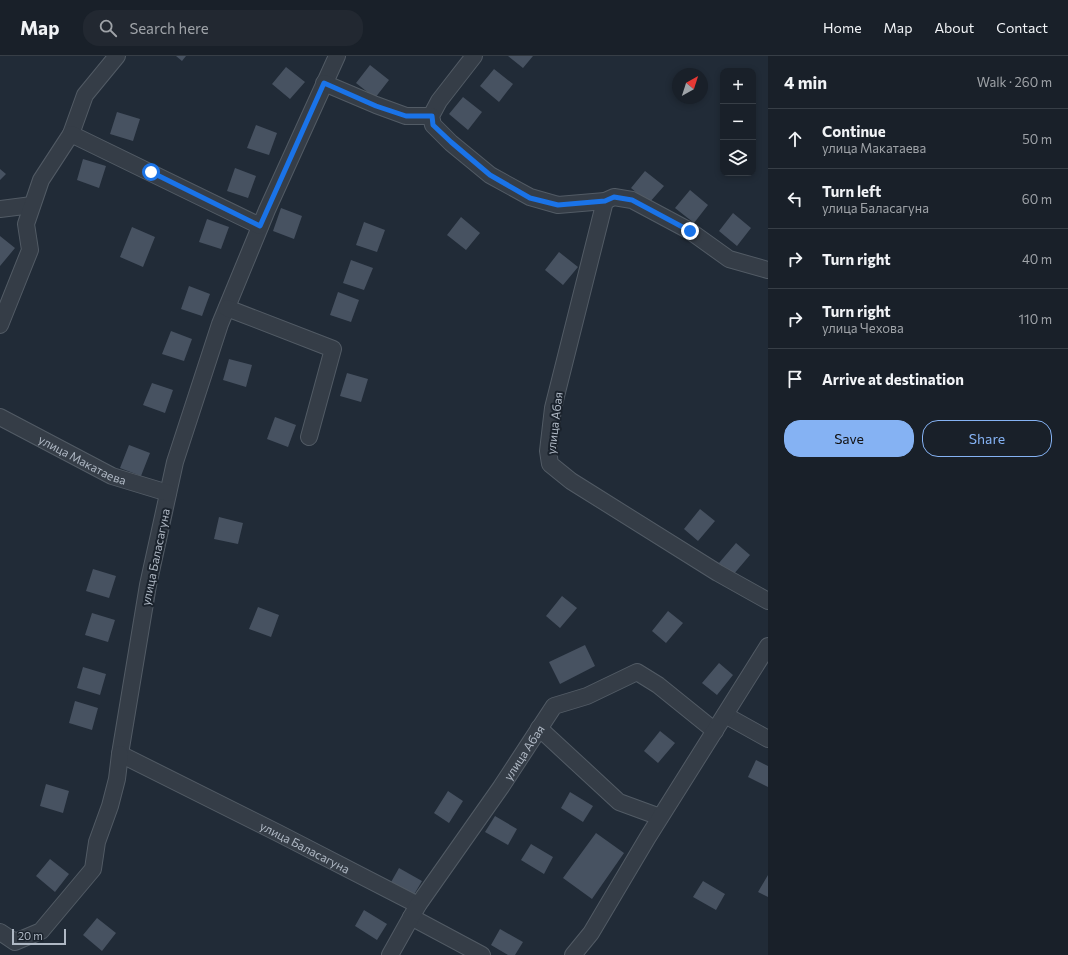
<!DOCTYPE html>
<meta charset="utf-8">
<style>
:root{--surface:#192029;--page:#222831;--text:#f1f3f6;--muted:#9fa3a8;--line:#373e46;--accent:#85b2f3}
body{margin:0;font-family:Commissioner,sans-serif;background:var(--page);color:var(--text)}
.controls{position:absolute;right:12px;top:12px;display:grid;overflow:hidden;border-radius:8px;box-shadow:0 2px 6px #0003}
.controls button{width:36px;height:36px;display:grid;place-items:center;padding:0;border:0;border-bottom:1px solid var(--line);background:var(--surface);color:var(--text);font:20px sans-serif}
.compass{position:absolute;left:672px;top:12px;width:36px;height:36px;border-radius:50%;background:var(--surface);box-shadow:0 2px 6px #0003;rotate:39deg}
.scale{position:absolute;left:12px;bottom:10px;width:54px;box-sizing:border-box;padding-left:4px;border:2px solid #afb8c4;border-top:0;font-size:11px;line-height:14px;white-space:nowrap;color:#afb8c4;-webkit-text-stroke:3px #1a222c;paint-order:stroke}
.stop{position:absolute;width:12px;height:12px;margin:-9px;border:3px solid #1a73e8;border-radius:50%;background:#fff}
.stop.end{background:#1a73e8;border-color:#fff;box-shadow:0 1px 4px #0008}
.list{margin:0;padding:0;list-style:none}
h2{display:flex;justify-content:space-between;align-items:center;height:52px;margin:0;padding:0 16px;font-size:17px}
h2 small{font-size:13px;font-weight:400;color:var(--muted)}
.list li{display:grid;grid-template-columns:26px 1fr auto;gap:12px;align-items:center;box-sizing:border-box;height:60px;padding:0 16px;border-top:1px solid var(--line)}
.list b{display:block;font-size:15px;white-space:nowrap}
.list p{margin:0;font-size:13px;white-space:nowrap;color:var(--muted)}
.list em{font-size:13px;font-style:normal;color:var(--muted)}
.actions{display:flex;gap:8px;padding:12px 16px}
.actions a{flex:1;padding:9px 0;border:1px solid var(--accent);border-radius:16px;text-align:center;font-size:14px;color:var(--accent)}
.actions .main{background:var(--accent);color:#111}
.icon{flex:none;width:22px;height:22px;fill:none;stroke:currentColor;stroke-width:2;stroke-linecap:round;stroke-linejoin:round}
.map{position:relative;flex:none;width:768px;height:899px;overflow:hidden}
header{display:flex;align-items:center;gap:24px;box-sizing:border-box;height:56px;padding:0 20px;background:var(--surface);border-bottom:1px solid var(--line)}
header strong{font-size:19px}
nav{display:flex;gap:22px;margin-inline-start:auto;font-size:14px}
.search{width:280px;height:36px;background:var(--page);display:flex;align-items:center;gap:10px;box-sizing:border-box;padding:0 14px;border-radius:16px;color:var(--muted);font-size:15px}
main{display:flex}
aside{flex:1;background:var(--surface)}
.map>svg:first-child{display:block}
</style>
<header>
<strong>Map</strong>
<div class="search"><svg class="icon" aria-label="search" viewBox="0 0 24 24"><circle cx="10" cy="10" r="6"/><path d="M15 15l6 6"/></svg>Search here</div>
<nav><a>Home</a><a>Map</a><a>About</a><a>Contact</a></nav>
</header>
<main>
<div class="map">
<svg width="768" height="899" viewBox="0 0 768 899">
<rect width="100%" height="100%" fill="#212b37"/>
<path fill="#475261" d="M176,0H186L182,5Z
M508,0H533L523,12Z
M370,9L389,24L375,42L356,27Z
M286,11L305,26L290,43L272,28Z
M494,13L513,28L499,46L480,30Z
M463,41L482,56L468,74L449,58Z
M117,56L140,63L133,85L110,78Z
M256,69L277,77L269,99L247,92Z
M83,103L106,110L99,132L77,124Z
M235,112L256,120L248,142L227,135Z
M0,113L6,118L0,124Z
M645,115L664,130L649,147L631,132Z
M690,134L708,149L694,167L675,152Z
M281,152L302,160L294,183L273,175Z
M733,157L751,172L737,190L719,175Z
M461,161L480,177L466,194L447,179Z
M207,163L229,171L221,193L199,186Z
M364,166L385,174L377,196L356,189Z
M132,171L155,181L143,211L120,201Z
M0,180L15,192L0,210Z
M559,196L578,211L563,229L545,214Z
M351,204L373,212L364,234L343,227Z
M189,230L210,238L202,260L181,253Z
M338,236L359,244L351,266L330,259Z
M171,275L192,283L184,305L162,298Z
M229,303L252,309L246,331L223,324Z
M347,317L368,323L361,346L340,340Z
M152,327L173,334L165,357L143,349Z
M275,361L296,369L288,391L267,383Z
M129,389L150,397L141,420L120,412Z
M700,453L715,465L698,485L684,473Z
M219,461L243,467L238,488L214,483Z
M736,487L750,499L733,519L719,507Z
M93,513L116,520L109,542L86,535Z
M562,540L577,552L560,572L546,560Z
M258,551L279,559L271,581L249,573Z
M668,555L683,567L666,587L652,575Z
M92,557L115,564L108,586L85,579Z
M585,589L595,610L560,628L549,606Z
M719,607L733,619L717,639L702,627Z
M83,611L106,618L100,639L77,632Z
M75,645L98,652L92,674L69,667Z
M660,675L675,687L658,707L644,695Z
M756,704L768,710V731L748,721Z
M46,728L69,735L63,757L40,750Z
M448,735L463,745L449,767L434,757Z
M570,736L593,750L583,766L561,752Z
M495,760L517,773L508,789L485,776Z
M596,777L624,797L592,843L563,822Z
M531,788L553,801L544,818L521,804Z
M50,803L69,818L55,836L36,820Z
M399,812L422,825L412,842L390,828Z
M768,819V841L758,836Z
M703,825L725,838L716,854L693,841Z
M364,854L387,868L377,884L355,870Z
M97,862L116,877L102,895L83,879Z
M500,873L523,886L515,899H508L491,889Z"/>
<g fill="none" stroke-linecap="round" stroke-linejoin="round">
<g stroke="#525b65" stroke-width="18">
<g id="street">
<path id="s1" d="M337,0L267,154L220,268L175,406L148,529L120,698L278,777L418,849"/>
<path d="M474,0L439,45L431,60L433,69L451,87L490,119L530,141L558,149L605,145L614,141L632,144L690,175L729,203L768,214"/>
<path d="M324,27L376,49L406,60H431"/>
<path d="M71,78L85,39L117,0"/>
<path d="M605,145L553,352L548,395L550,408L571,425L718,517L768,545"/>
<path d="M0,153L32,149"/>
<path d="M227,252L333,293L309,381"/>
<path d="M0,269L30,194L26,168L41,124L71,78L260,170"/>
<path id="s2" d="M0,361L112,420L168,437"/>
<path d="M725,659L768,683"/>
<path d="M539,672L619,746L660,761"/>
<path d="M411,861L482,899"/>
<path d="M0,876L15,886L41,875L93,813L97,786L110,750L117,723L120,698"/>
<path id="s3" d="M390,899L418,849L501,731L554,650L587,640L637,616L658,629L715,675"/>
<path d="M573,899L591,877L648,781L768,590"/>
</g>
</g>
<use href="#street" stroke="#353d47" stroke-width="16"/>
</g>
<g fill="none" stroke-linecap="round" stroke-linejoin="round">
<path stroke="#1a73e8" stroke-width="5" d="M151,116L260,170L324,27L376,50L406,60H432L433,69L451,86L490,119L530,142L558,149L605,145L614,141L632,144L690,175"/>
</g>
<g text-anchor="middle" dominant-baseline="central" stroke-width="4" stroke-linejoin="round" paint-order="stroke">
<g font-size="12" fill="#afb8c4" stroke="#1a222c">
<text transform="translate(554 367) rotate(-83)">улица Абая</text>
<text stroke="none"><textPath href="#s2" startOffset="93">улица Макатаева</textPath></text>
<text transform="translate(155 501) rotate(-78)">улица Баласагуна</text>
<text stroke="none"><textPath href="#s3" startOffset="243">улица Абая</textPath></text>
<text stroke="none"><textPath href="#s1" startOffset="942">улица Баласагуна</textPath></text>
</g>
</g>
</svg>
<div class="controls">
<button>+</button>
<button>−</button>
<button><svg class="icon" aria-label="layers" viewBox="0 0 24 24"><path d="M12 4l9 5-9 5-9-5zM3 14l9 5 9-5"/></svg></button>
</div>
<svg class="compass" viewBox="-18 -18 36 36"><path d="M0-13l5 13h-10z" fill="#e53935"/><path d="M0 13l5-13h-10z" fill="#9fa3a8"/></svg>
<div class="scale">20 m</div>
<div class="stop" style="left:151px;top:116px"></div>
<div class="stop end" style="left:690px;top:175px"></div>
</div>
<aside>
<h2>4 min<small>Walk · 260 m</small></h2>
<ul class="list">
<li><svg class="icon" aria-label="ahead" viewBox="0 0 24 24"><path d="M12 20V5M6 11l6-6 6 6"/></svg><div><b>Continue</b><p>улица Макатаева</p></div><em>50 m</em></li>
<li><svg class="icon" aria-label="left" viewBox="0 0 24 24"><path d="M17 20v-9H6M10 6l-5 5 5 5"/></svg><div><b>Turn left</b><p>улица Баласагуна</p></div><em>60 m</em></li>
<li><svg class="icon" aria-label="right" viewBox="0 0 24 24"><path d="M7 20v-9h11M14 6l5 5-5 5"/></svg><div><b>Turn right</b></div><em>40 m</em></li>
<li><svg class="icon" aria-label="right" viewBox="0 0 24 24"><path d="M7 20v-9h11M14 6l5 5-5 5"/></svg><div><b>Turn right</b><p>улица Чехова</p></div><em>110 m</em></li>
<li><svg class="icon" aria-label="arrive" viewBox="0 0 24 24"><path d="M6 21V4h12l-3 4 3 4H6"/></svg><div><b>Arrive at destination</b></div></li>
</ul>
<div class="actions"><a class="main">Save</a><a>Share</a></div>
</aside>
</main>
